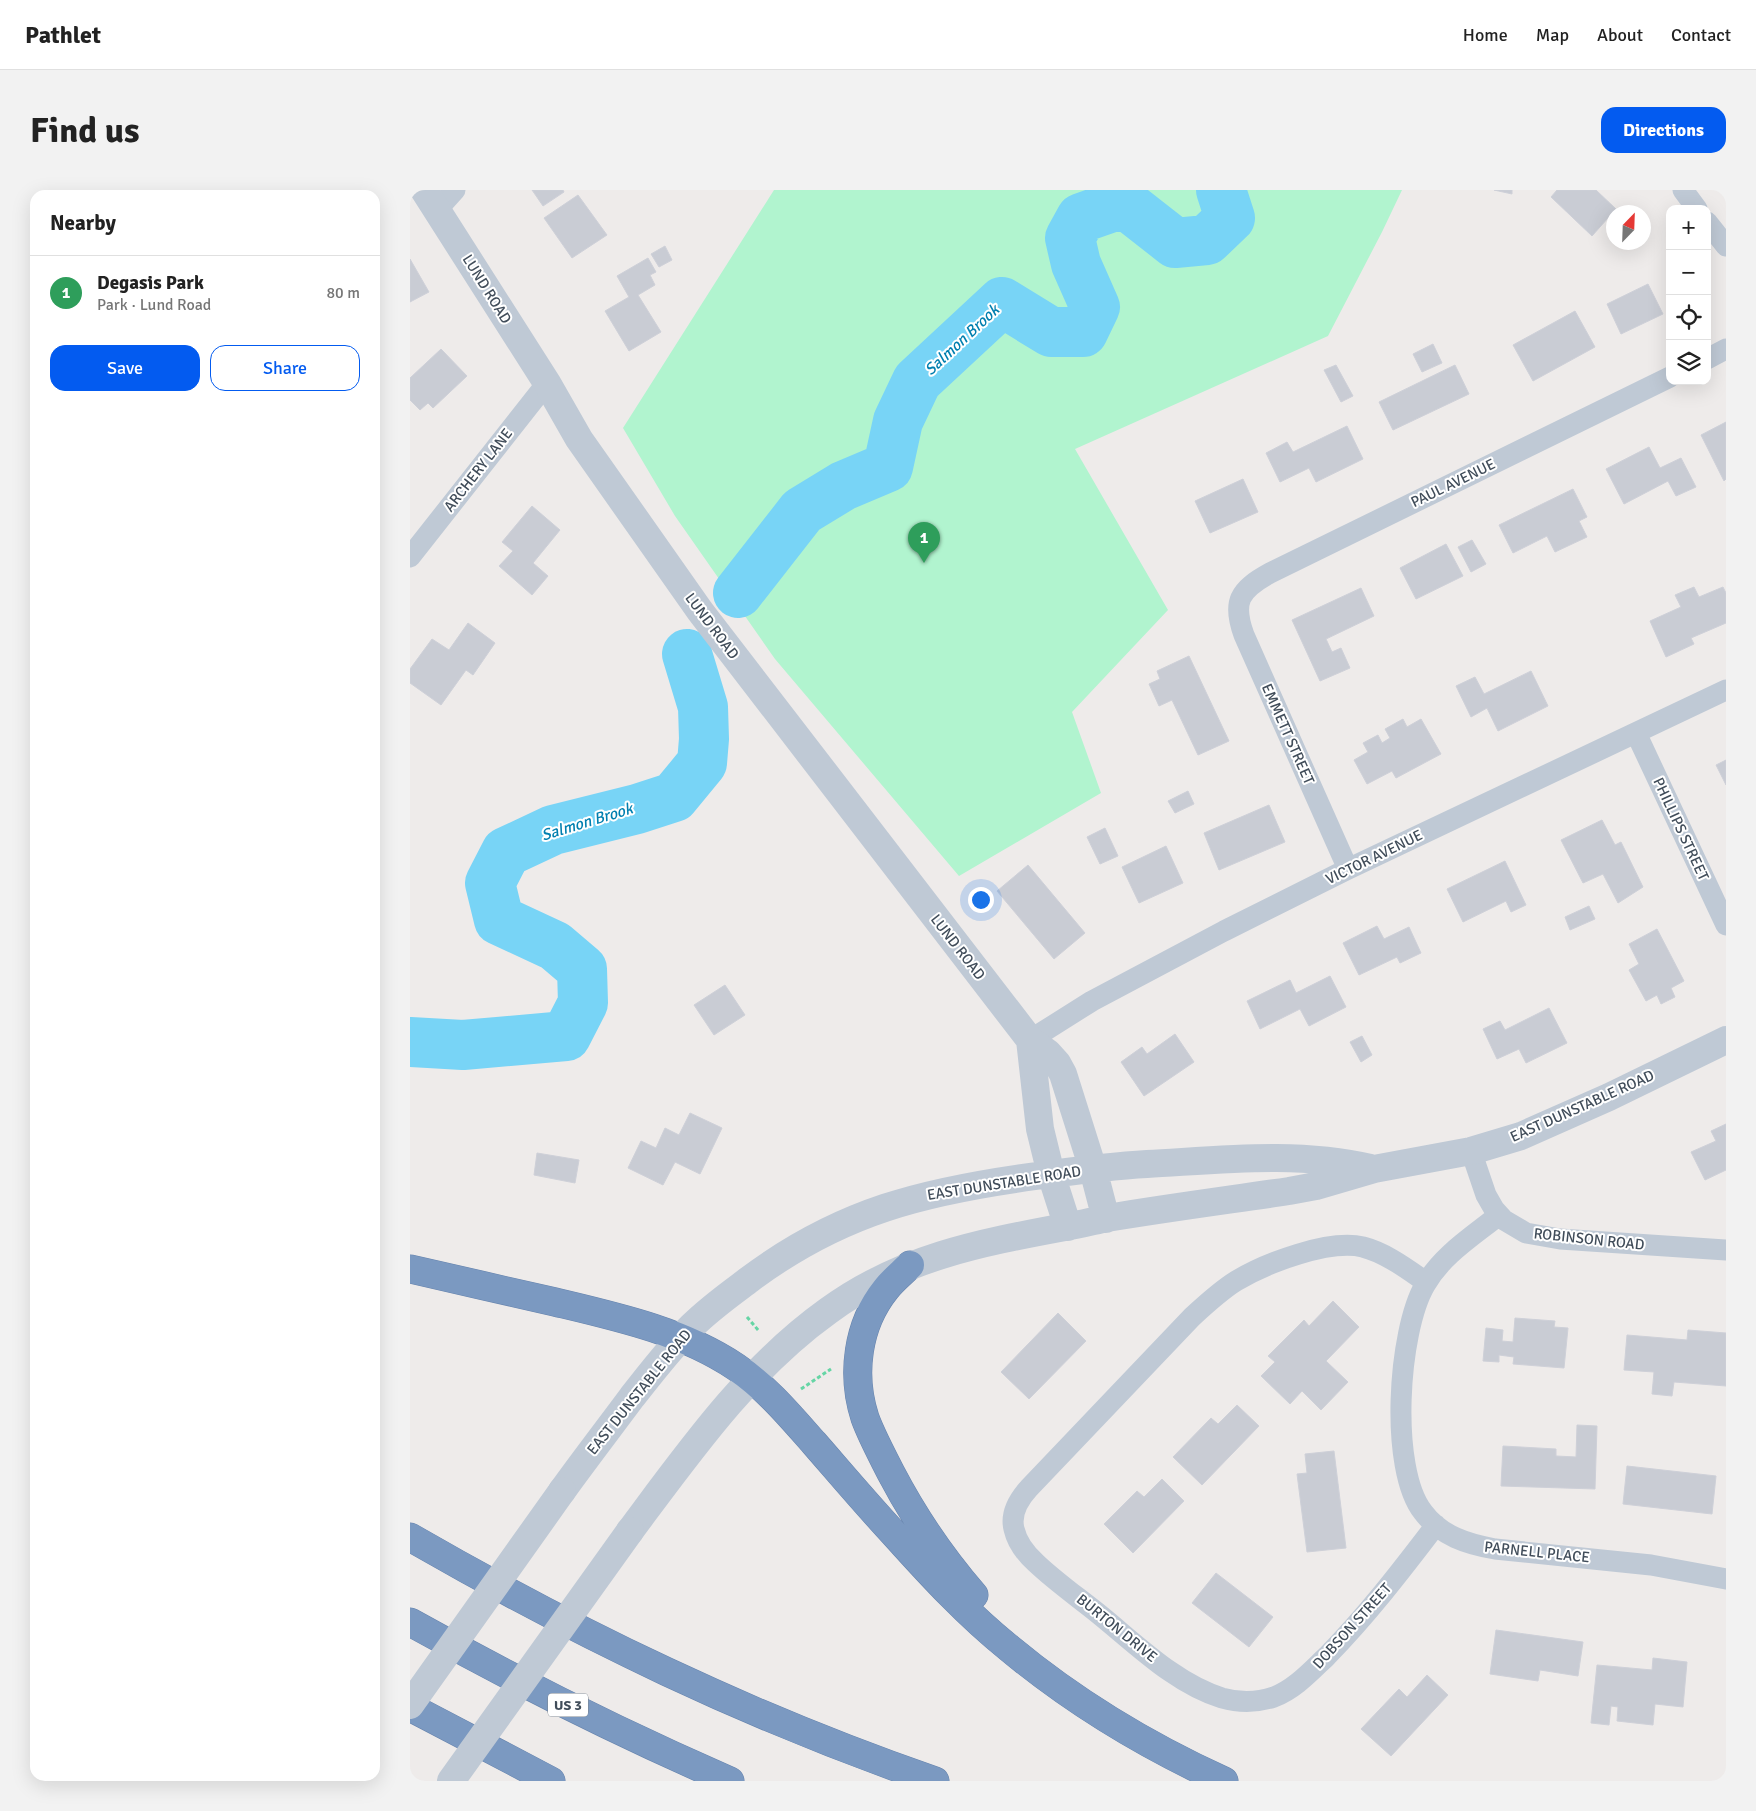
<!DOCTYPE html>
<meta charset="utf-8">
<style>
:root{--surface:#fff;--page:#f2f2f2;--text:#222;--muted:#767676;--line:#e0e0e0;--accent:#035bf0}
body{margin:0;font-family:Signika,sans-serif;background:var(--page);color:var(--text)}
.controls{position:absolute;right:15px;top:15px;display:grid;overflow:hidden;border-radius:10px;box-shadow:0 5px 20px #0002}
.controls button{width:45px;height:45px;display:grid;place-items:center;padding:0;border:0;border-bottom:1px solid var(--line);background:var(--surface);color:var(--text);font:25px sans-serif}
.compass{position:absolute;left:1196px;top:15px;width:45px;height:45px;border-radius:50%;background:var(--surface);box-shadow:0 5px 20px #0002;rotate:23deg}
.you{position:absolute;left:570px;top:709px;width:18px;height:18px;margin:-12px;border:4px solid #fff;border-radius:50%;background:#1a73e8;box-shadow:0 0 0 8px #1a73e833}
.badge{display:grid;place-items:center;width:32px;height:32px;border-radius:50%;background:var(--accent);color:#fff;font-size:16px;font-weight:700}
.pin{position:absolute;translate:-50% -41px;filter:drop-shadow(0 1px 2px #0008)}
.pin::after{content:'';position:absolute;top:26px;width:18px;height:15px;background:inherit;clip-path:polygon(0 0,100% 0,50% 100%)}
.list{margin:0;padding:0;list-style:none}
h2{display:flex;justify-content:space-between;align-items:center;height:65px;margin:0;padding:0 20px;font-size:21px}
h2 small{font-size:16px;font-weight:400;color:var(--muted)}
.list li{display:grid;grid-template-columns:32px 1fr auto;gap:15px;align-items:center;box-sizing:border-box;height:75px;padding:0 20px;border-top:1px solid var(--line)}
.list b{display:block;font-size:19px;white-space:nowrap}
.list p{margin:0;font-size:16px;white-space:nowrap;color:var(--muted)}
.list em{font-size:16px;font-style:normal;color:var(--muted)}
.actions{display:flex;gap:10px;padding:15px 20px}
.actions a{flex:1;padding:11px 0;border:1px solid var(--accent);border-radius:15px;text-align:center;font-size:18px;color:var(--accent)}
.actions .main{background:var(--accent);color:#fff}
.icon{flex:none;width:28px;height:28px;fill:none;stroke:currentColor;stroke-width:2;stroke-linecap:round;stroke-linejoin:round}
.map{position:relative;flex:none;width:1316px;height:1591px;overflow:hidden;border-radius:15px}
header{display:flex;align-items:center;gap:30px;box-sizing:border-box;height:70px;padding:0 25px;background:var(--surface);border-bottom:1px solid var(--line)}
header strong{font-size:24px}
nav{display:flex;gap:28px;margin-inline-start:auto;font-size:18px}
.intro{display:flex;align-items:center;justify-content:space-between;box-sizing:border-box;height:120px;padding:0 30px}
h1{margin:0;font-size:35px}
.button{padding:12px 22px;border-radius:15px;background:var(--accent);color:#fff;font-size:18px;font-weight:700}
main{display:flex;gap:30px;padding:0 30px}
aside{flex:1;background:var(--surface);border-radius:15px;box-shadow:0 5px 20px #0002}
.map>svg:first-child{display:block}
</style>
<header>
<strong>Pathlet</strong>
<nav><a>Home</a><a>Map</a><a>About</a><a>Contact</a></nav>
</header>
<div class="intro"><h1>Find us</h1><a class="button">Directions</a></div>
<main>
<aside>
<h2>Nearby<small></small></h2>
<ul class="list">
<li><span class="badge" style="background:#2e9e5b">1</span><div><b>Degasis Park</b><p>Park · Lund Road</p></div><em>80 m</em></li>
</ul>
<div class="actions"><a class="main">Save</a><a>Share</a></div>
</aside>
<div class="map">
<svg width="1316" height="1591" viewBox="0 0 1316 1591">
<rect width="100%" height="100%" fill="#eeebea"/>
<path fill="#b1f4cf" d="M364,0H992L972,42L918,146L665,259L758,420L662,522L691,603L549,686L365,469L265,326L213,238Z"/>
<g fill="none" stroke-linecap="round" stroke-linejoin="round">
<path stroke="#78d4f6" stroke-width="50" d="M328,403L392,321L433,296L478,277L488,231L507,191L592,112L641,142H673L685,117L666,74L660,48L671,28L714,13L765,53L797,50L820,28L811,0
M0,852L53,855L156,846L173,813L172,779L145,756L89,730L80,693L96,662L143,640L227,619L264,607L292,573L294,549L293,517L277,464"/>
</g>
<path fill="#c9ccd4" stroke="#ced0d8" d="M122,0H153L154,2L133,16Z
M1084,0H1102V4Z
M1147,0H1186L1206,19L1182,46L1141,7Z
M168,5L197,45L162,68L134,28Z
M255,56L262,70L249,77L241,64Z
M238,68L246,82L240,85L245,95L228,105L251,142L219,161L195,121L219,107L207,86Z
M0,69L19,102L0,112Z
M1238,94L1253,124L1211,144L1197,114Z
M1165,121L1185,157L1123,191L1103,155Z
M1023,154L1032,173L1012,182L1003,164Z
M31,159L57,186L23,218L18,213L10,220L0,210V188Z
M926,175L943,206L931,212L914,180Z
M1045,175L1059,204L983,240L969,212Z
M1316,232V289L1314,291L1291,245Z
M937,236L953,269L906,292L899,278L870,292L856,263L877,252L883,262Z
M1239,257L1250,278L1271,268L1286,297L1266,306L1258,291L1214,314L1196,279Z
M833,289L848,322L800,343L785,311Z
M1163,299L1177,327L1169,331L1177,347L1145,362L1137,346L1103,363L1089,335Z
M122,316L150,340L123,373L138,386L122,405L89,376L103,361L92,352Z
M1062,350L1076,374L1061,382L1048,357Z
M1036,354L1053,386L1006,409L990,378Z
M1284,397L1289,407L1313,397L1316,403V433L1281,448L1284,454L1256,467L1240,431L1271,417L1265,405Z
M951,398L964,426L916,449L922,462L931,458L940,478L910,491L882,430Z
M58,433L85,453L63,485L56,480L31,515L0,493V479L22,449L39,460Z
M779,466L819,551L788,565L762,510L749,516L739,494L750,489L747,481Z
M1121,481L1138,516L1088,541L1077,518L1061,527L1046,496L1065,487L1074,504Z
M993,529L997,537L1011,529L1031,564L986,588L982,581L957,594L944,570L958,562L953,553L968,545L972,553L980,548L975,539Z
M1316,570V595L1306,575Z
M778,601L784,614L765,623L758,611Z
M859,615L875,652L809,680L794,643Z
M1192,630L1205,655L1211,652L1233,697L1208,713L1193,684L1173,693L1151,650Z
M695,638L708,666L690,674L677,647Z
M756,656L773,693L729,713L712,677Z
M1095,671L1116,715L1101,722L1096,711L1053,732L1037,699Z
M618,675L675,743L644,769L587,701Z
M1179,716L1185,729L1160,740L1155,727Z
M967,736L974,749L999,737L1011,763L990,773L987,767L949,785L933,753Z
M1247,739L1274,791L1261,798L1265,807L1251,814L1247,805L1236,811L1219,780L1229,774L1219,754Z
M920,786L936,817L899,836L890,819L850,839L837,811L880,790L886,803Z
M315,795L335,825L304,845L284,815Z
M1139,818L1157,853L1116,873L1109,859L1087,869L1073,839L1090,831L1095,840Z
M765,844L784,872L734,906L711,872L732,857L737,864Z
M952,846L962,865L951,872L940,852Z
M280,923L312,938L290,984L265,972L253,995L218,978L231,951L246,958L255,938L269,945Z
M1316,934V980L1295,990L1281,962L1306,951L1301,941Z
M127,963L169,970L165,993L124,985Z
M923,1111L949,1137L916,1171L938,1192L911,1220L892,1201L880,1214L851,1186L865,1172L858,1166L894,1130L899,1136Z
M648,1123L676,1151L619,1209L591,1182Z
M1105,1128L1145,1131L1144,1137L1158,1138L1154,1178L1103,1174L1104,1167L1089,1165V1172L1073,1171L1076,1138L1093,1140L1092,1151L1103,1152Z
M1278,1140L1316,1143V1196L1264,1192L1262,1206L1242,1204L1244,1182L1214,1180L1217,1145L1277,1150Z
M827,1215L849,1236L792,1295L763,1267L801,1228L808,1234Z
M1167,1235L1187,1236L1185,1299L1091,1296L1093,1256L1146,1259V1266L1166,1267Z
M924,1261L936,1358L897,1362L887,1284L897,1283L895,1264Z
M1217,1276L1306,1286L1302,1324L1213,1314Z
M752,1289L774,1311L723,1363L694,1334L727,1301L734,1307Z
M806,1383L863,1427L839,1457L782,1413Z
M1086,1440L1173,1452L1168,1486L1130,1480L1128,1491L1080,1484Z
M1243,1468L1277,1472L1273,1517L1245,1514L1243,1535L1207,1531L1208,1517L1201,1516L1199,1535L1181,1533L1187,1475L1242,1480Z
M1017,1485L1038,1505L981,1566L951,1539L989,1499L997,1507Z"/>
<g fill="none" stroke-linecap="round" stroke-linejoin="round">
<g stroke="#6784ad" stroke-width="29">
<path id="motorway" d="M500,1075C492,1083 483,1090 476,1099C447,1135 441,1185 455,1228C462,1247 472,1265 481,1283C504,1327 532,1368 564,1405
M0,1079C48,1090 97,1101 145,1112C208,1127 272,1141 326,1177C357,1198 380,1226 404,1253C431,1284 458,1316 486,1346C522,1386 558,1425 599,1458C664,1512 737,1556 814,1591
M0,1347C170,1445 340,1527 525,1591
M0,1432C104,1490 210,1543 320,1591
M0,1517L141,1591"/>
</g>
<path stroke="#66d5a5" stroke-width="3" stroke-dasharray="4 2.5" stroke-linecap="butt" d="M337,1127L349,1141
M391,1199L421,1179"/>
<path stroke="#bfc9d5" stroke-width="21" d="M1273,0L1287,19
M27,20L45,0
M1297,32L1316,56
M1297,169L1316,159
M0,367L137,193
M1226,543L1316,735
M938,679L834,445C822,412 829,400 860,383L1260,187
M620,850L682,811L814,741L938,679L1316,500
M1061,961L1076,1005L1084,1019L1094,1030L1116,1043L1150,1049L1316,1060
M1089,1025C1063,1046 1032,1065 1015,1095C988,1141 979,1279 1013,1322C1031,1346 1057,1354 1085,1359L1241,1375L1316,1389
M1016,1092C997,1079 976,1063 953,1057C919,1049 856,1073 826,1091C810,1101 796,1114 782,1127L619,1298C609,1309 600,1323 604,1339C607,1352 616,1364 626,1373C646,1392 669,1408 690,1425C727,1455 766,1494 812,1508C830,1513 846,1513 864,1507C885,1499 901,1481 917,1466C957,1425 991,1381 1026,1335"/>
<path stroke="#bfc9d5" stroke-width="28" d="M14,0L137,193L169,249L290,421L620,850L638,863L647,873L653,884L683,979L696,1029
M620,850L630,939L641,984L658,1037
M152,1301C175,1269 199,1238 222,1207C241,1183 260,1158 282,1136C300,1118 320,1104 340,1089C431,1021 515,1001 626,986C663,981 700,976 737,974C811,970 888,961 960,978
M220,1341C279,1262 337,1179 418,1121C490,1068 569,1053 655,1037C669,1035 683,1031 697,1028C757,1018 818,1010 879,1001L906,996L964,979L1061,961L1111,946L1199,907L1316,850"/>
<use href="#motorway" stroke="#7b99c1" stroke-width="28"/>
<path stroke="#bfc9d5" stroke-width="28" d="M0,1515L152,1301
M41,1591L220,1341"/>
</g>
<g text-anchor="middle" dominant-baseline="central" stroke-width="4" stroke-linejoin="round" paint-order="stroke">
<rect fill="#fff" stroke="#7a828c" stroke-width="1" x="138" y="1503.5" width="40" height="23" rx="4"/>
<g font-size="14" font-weight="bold" fill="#414d5a">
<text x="158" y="1515">US 3</text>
</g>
<g font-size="15" fill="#414d5a" stroke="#fff">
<text transform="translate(77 99) rotate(58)">LUND ROAD</text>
<text transform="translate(68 280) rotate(-52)">ARCHERY LANE</text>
<text transform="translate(1043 293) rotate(-26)">PAUL AVENUE</text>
<text transform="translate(302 436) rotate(53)">LUND ROAD</text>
<text transform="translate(878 544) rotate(66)">EMMETT STREET</text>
<text transform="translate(1271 639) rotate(65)">PHILLIPS STREET</text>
<text transform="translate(964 667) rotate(-26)">VICTOR AVENUE</text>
<text transform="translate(548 757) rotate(52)">LUND ROAD</text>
<text transform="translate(1172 916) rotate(-24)">EAST DUNSTABLE ROAD</text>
<text transform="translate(594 993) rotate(-9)">EAST DUNSTABLE ROAD</text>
<text transform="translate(1179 1049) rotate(6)">ROBINSON ROAD</text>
<text transform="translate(229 1202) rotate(-51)">EAST DUNSTABLE ROAD</text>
<text transform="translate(1127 1362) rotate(6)">PARNELL PLACE</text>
<text transform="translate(942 1436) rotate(-48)">DOBSON STREET</text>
<text transform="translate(707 1438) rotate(39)">BURTON DRIVE</text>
</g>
<g font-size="16" font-style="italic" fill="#007faf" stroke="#fff">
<text transform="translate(552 150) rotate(-43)">Salmon Brook</text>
<text transform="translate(177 632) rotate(-17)">Salmon Brook</text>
</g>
</g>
</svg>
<div class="controls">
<button>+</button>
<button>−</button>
<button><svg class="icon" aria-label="locate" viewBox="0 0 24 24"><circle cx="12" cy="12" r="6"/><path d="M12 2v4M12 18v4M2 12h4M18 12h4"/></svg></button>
<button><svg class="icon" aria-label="layers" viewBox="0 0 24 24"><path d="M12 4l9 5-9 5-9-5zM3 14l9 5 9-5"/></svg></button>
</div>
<svg class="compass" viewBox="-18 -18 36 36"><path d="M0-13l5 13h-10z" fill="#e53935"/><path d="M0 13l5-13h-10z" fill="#767676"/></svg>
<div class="you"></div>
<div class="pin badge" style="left:514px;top:373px;background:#2e9e5b">1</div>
</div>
</main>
